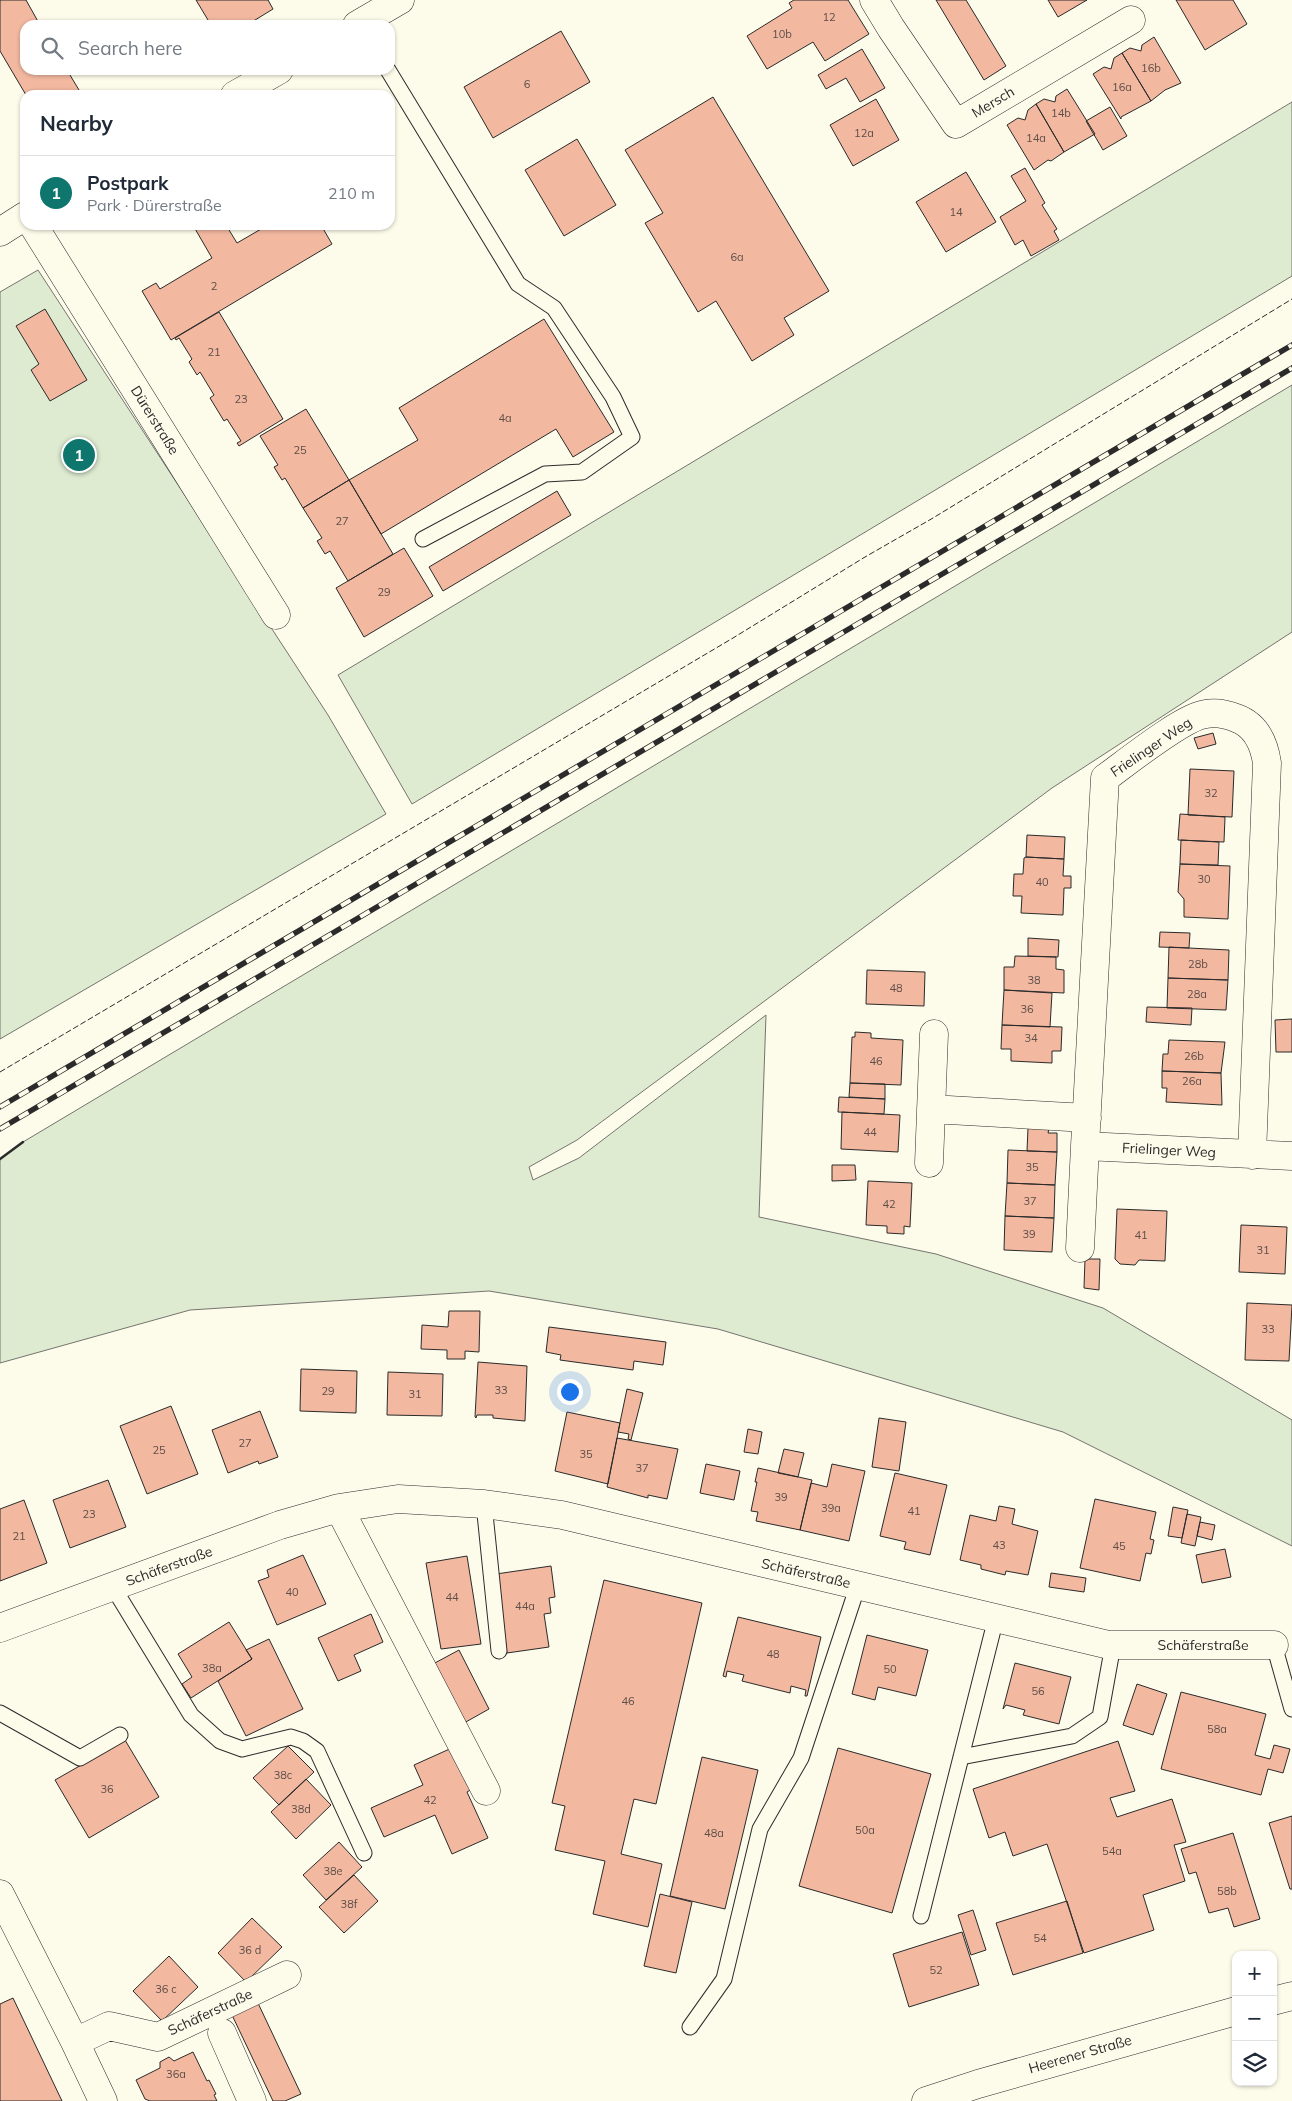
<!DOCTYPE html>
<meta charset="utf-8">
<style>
:root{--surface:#fff;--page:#f6f6f7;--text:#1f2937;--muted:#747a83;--line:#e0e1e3;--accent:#0f766e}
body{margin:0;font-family:Mulish,sans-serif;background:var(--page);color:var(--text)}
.controls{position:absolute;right:15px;bottom:15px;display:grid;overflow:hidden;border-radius:10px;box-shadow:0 1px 4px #0004}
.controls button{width:45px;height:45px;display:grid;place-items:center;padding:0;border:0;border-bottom:1px solid var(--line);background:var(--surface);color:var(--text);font:25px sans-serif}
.you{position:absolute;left:569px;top:1391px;width:18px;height:18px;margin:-12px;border:4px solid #fff;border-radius:50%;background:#1a73e8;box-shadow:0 0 0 8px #1a73e833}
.badge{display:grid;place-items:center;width:32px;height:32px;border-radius:50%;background:var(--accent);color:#fff;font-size:16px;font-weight:700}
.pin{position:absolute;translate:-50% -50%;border:2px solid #fff;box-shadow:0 1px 5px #0006}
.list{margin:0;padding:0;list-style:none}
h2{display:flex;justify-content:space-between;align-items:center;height:65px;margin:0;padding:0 20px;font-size:21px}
h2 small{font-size:16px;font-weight:400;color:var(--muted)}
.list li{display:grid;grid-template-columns:32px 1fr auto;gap:15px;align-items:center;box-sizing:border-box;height:75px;padding:0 20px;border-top:1px solid var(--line)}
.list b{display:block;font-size:19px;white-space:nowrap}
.list p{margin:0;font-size:16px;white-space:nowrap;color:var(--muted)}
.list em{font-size:16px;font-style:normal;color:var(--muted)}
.icon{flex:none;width:28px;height:28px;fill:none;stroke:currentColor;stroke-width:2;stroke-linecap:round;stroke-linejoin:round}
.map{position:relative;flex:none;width:1292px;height:2101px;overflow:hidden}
.search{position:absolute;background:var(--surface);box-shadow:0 1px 4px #0004;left:20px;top:20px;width:375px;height:55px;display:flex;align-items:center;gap:12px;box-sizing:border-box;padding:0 18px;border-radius:15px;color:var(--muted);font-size:19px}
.panel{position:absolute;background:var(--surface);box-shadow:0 1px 4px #0004;left:20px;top:90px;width:375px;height:140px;border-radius:15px}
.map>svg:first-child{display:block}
</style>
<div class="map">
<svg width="1292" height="2101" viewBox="0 0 1292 2101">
<rect width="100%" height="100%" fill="#fdfbea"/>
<path fill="#deebd1" stroke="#74746e" d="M1292,102V276L412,804L338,675Z
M38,270L328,715L386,814L0,1039V292Z
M1292,385V632L1052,788L577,1140L529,1167L533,1180L579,1158L766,1015L759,1217L936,1254L1103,1308L1292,1420V1546L1063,1432L718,1329L489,1291L190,1310L0,1363V1159L23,1142Z"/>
<path fill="#f2b8a0" stroke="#2b2b2b" d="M0,0H26L40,25H25V70H67L82,95H26L0,51Z
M196,0H268L273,9L247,25H211Z
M794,0H848L869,34L825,61L813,42L767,69L747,36L792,8L789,3Z
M936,0H966L1006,66L984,80Z
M1048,0H1087L1058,17Z
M1176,0H1233L1247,24L1205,50Z
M561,31L590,82L493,138L464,87Z
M1154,37L1181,83L1165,90L1151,101L1122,53L1130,48L1141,51L1142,45Z
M862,49L885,88L860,102L846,78L826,89L818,75Z
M1122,53L1151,101L1121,117V119L1093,74L1104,67L1111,69L1114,58Z
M1067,89L1095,134L1064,152L1036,104L1044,99L1055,102L1056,96Z
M713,97L829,291L784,318L794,335L752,361L716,301L698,312L645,223L663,213L625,150Z
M876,99L899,140L853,166L830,125Z
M1036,104L1064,152L1051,161L1048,160L1034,170L1007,125L1018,118L1025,120L1028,110Z
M1110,107L1127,136L1103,150L1086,121Z
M577,139L616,205L564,236L525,170Z
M1025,168L1045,203L1042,205L1057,229L1054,231L1059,240L1031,256L1023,240L1015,245L1000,217L1026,201L1011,176Z
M966,172L996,222L946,252L916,202Z
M197,225H226L237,243L268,225H321L332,244L171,340L142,291L156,283L160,289L212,258L194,227Z
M45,309L87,380L50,401L31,370L39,364L16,326Z
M219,312L283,419L239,446L237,443L241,441L227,419L224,421L210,398L214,395L200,372L197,375L189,362L192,359L179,338L176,340L175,338Z
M544,319L614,432L573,457L556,429L381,534L349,480L418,440L399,408Z
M306,409L349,480L303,508L285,478L282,480L274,467L278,465L260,436Z
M349,480L393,554L348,581L330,551L325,554L317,541L322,538L303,508Z
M557,491L571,515L443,591L429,567Z
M404,548L433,596L364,637L336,588Z
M1213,733L1216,744L1198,749L1194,738Z
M1190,769L1234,771L1232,817L1188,815Z
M1180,814L1225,817L1224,842L1178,840Z
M1027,835L1065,837L1064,859L1026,857Z
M1181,840L1219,842L1218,865L1180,864Z
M1026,857L1064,859L1063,876H1071V888H1064L1063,915L1021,913L1022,896H1013L1014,874H1023L1024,858Z
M1180,864L1230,866L1228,919L1184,917V899L1178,892Z
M1160,932L1190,933L1189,948L1159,947Z
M1028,938L1059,940L1058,957L1028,956Z
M1169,947L1229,950L1228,980L1168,978Z
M1015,956L1056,957V969L1064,970V993L1004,990V967H1014Z
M867,970L925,972L924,1006L866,1004Z
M1168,978L1228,980L1226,1010L1167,1008Z
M1004,990L1052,993L1050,1027L1002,1025Z
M1147,1007L1192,1008L1191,1025L1146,1022Z
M1292,1019V1052H1276L1275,1020Z
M1002,1025L1062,1027L1061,1051H1052V1063L1011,1061V1049H1001Z
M855,1032L871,1033V1038L903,1040L901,1085L850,1083L852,1037H855Z
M1169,1040L1225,1042L1221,1073L1162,1071L1163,1054H1168Z
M1162,1071L1221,1073L1222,1105L1166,1102L1167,1088H1162Z
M850,1083L885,1084V1099L849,1097Z
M839,1097L885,1099L884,1114L838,1112Z
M842,1112L900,1115L898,1152L841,1149Z
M1028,1128L1049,1129L1048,1133H1057V1152L1027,1151Z
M1008,1150L1057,1152L1055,1185L1007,1183Z
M832,1165H855L856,1180L832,1181Z
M868,1181L912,1183L910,1227L904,1226V1234L887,1233V1226L866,1225Z
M1007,1183L1055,1185L1054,1218L1005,1216Z
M1117,1209L1167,1211L1165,1261L1139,1260L1135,1265L1120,1264L1115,1259Z
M1005,1216L1054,1218L1052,1252L1004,1250Z
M1241,1225L1287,1227L1285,1274L1239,1272Z
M1085,1259H1100L1099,1290L1084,1288Z
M1247,1303L1292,1305L1289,1361L1245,1360Z
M449,1311H480L479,1352L465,1351V1359H447V1350L421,1349L422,1325L448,1327Z
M549,1327L666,1342L663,1365L634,1361L633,1370L560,1360L561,1355L546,1352Z
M478,1362L527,1366L525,1421L493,1418V1415H477L476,1418L475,1417Z
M301,1369L357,1371L356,1413L300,1411Z
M388,1372L443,1374L442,1416L387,1415Z
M627,1389L643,1393L631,1440L628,1439L629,1434L618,1432Z
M171,1406L198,1474L147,1494L120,1426Z
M260,1411L278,1457L259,1464L258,1461L228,1473L212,1430Z
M567,1412L620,1423L608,1484L555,1471Z
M879,1418L906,1422L899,1471L872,1467Z
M748,1429L762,1432L758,1454L744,1452Z
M617,1438L678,1449L667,1499L648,1495V1498L607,1487Z
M784,1449L804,1453L798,1477L778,1473Z
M706,1464L740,1471L734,1500L700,1493Z
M832,1464L865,1471L849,1541L800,1530L811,1483L827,1487Z
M758,1468L812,1480L800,1530L756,1521L758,1512L751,1511L757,1482H755Z
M895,1473L947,1485L930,1555L904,1549L906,1542L880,1536Z
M108,1480L126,1527L70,1548L53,1500Z
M1095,1499L1156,1512L1150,1539L1154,1540L1151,1554L1146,1553L1140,1581L1080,1568Z
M24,1500L47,1563L0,1581V1509Z
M999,1506L1015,1509L1012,1524L1038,1531L1028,1575L1006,1571L1005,1575L981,1569V1565L960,1560L970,1515L996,1521Z
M1173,1507L1188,1510L1182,1538L1168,1536Z
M1187,1514L1201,1517L1195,1546L1181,1543Z
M1200,1522L1215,1525L1212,1540L1197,1536Z
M1225,1549L1231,1577L1202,1583L1196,1555Z
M303,1555L326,1604L277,1625L258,1581L269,1577L267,1570Z
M467,1556L481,1644L441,1649L426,1563Z
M551,1566L555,1597L549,1598L551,1613L544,1614L549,1647L507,1653L496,1574Z
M1051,1573L1086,1578L1084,1592L1049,1587Z
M604,1580L702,1603L656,1804L634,1799L621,1854L662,1864L648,1927L593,1914L605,1861L555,1850L565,1806L552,1803Z
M371,1614L383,1642L354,1655L361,1671L338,1681L318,1638Z
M738,1617L821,1637L807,1696H805L806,1690L791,1686L790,1693L742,1681L744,1675L727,1671L726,1677L723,1676Z
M229,1622L252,1659L191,1698L182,1684L192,1677L178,1654Z
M867,1635L928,1650L916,1696L878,1687L875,1700L852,1694Z
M269,1639L303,1709L246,1736L218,1681L252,1659L246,1650Z
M459,1650L489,1709L464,1723L433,1664Z
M1015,1663L1071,1677L1059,1724L1023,1715L1025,1710L1006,1705L1003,1709Z
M1137,1684L1167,1694L1153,1735L1123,1725Z
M1181,1692L1266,1714L1255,1755L1270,1759L1274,1745L1290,1749L1283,1773L1268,1769L1261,1795L1161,1769Z
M125,1740L159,1797L89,1838L55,1780Z
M1118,1741L1135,1791L1110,1798L1117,1817L1172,1799L1186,1842L1174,1845L1185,1881L1143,1895L1154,1930L1084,1953L1047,1844L1013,1856L1005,1832L989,1838L973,1789Z
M288,1746L314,1772L279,1805L253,1778Z
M454,1747L472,1789L467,1792L488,1838L452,1854L435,1815L384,1837L371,1808L423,1785L414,1765Z
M838,1748L931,1774L892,1913L799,1886Z
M702,1757L758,1770L725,1909L670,1896Z
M306,1779L331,1805L296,1839L271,1812Z
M1292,1816V1889H1290L1269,1823Z
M1233,1833L1260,1919L1234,1927L1228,1908L1209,1913L1196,1872L1189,1874L1181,1849Z
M339,1842L362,1867L326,1900L303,1875Z
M354,1875L378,1901L344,1933L319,1907Z
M660,1894L692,1902L676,1973L644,1966Z
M1067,1901L1083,1953L1013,1975L996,1923Z
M973,1910L986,1950L971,1955L958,1915Z
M252,1918L282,1947L246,1982L218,1953Z
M962,1932L979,1985L909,2007L893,1954Z
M169,1956L198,1987L162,2021L133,1991Z
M13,1998L62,2101H0V2004Z
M257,2001L301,2094L285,2101H273L231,2013Z
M193,2052L207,2081L209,2080L216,2094L214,2095L217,2101H150L145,2099L136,2080L160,2068V2062L169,2057L174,2061Z"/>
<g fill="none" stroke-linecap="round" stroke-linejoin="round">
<g stroke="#2b2b2b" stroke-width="17">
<path id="service" d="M388,70L518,284L554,308L613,397L632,437L582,472L545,474L423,539
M484,1504L499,1651
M113,1587L191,1715L220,1741L242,1749L291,1737L303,1741L317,1751L364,1853
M1274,1645L1292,1709
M0,1713L80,1758L120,1735
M961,1757L1072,1736L1100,1717L1113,1645
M921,1916L996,1618
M690,2027L724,1979L760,1829L801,1758L858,1585"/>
</g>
<g stroke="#2b2b2b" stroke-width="29">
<path id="minor" d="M874,0L891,28L956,124L1131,20
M357,25L400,0
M235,95L279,70
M33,225L276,615
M0,232L25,216
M931,1109L1087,1118
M1252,1155L1267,763C1264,743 1256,725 1236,718C1226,714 1217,712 1206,714C1184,716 1126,763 1105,778L1085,1146L1292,1156
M929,1163L934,1034
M1080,1248L1085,1146
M339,1508L486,1791
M0,1628L280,1525L339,1508L398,1499L484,1504L562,1515L1109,1645H1274
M0,1894L75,2042L103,2101
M222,2033L252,2101
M75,2042L109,2026L158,2037L287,1975"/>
</g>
<g stroke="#2b2b2b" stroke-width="29">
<path id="secondary" d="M1273,2001L1292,1996
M926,2101L978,2084L1236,2011"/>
</g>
<use href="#service" stroke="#fdfbea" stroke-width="15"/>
<use href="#minor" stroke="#fdfbea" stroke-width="28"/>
<use href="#secondary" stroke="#fdfbea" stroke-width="28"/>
<g stroke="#2b2b2b" stroke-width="5.5">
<path id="rail" d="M0,1107L1292,345
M0,1129L1292,368"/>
</g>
<use href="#rail" stroke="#fdfbea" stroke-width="4" stroke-dasharray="11" stroke-linecap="butt"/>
<path stroke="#2b2b2b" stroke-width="1" stroke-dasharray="6 2.5" stroke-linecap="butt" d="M0,1072L733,638L865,557L933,518L1292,299"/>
<path stroke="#2b2b2b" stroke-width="2.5" d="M0,1159L23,1142"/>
</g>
<g text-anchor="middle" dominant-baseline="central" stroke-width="4" stroke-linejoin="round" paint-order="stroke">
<g font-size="11" fill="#5d4e48">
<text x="829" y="17">12</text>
<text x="782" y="34">10b</text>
<text x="1151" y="68">16b</text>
<text x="527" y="84">6</text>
<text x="1122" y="87">16a</text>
<text x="1061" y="113">14b</text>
<text x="864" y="133">12a</text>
<text x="1036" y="138">14a</text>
<text x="956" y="212">14</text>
<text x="737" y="257">6a</text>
<text x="214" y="286">2</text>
<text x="214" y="352">21</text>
<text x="241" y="399">23</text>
<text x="505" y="418">4a</text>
<text x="300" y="450">25</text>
<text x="342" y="521">27</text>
<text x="384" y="592">29</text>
<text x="1211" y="793">32</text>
<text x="1204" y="879">30</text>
<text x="1042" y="882">40</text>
<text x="1198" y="964">28b</text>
<text x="1034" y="980">38</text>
<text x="896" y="988">48</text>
<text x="1197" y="994">28a</text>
<text x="1027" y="1009">36</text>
<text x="1031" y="1038">34</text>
<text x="1194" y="1056">26b</text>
<text x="876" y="1061">46</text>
<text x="1192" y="1081">26a</text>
<text x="870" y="1132">44</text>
<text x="1032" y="1167">35</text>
<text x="1030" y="1201">37</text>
<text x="889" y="1204">42</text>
<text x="1029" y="1234">39</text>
<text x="1141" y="1235">41</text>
<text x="1263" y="1250">31</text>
<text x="1268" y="1329">33</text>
<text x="501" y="1390">33</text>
<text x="328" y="1391">29</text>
<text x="415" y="1394">31</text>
<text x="245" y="1443">27</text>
<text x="159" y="1450">25</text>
<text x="586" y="1454">35</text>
<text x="642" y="1468">37</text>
<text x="781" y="1497">39</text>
<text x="831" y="1508">39a</text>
<text x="914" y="1511">41</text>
<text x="89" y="1514">23</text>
<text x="19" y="1536">21</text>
<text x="999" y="1545">43</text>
<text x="1119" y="1546">45</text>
<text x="292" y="1592">40</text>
<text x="452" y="1597">44</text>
<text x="525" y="1606">44a</text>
<text x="773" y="1654">48</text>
<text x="212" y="1668">38a</text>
<text x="890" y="1669">50</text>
<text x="1038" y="1691">56</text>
<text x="628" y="1701">46</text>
<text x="1217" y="1729">58a</text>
<text x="283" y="1775">38c</text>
<text x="107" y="1789">36</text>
<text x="430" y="1800">42</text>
<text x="301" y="1809">38d</text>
<text x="865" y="1830">50a</text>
<text x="714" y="1833">48a</text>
<text x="1112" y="1851">54a</text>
<text x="333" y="1871">38e</text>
<text x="1227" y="1891">58b</text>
<text x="349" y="1904">38f</text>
<text x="1040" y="1938">54</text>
<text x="250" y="1950">36 d</text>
<text x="936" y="1970">52</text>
<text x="166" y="1989">36 c</text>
<text x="176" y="2074">36a</text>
</g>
<g font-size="14" fill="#2b2b2b" stroke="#fdfbea">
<text transform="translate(993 102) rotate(-31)">Mersch</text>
<text transform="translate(155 420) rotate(58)">Dürerstraße</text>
<text transform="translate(1151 747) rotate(-34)">Frielinger Weg</text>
<text transform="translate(1169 1150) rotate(3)">Frielinger Weg</text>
<text transform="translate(169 1566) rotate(-20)">Schäferstraße</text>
<text transform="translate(806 1573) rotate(13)">Schäferstraße</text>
<text x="1203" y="1645">Schäferstraße</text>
<text transform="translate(210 2012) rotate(-25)">Schäferstraße</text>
<text transform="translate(1080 2054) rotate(-16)">Heerener Straße</text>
</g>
</g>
</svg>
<div class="controls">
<button>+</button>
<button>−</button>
<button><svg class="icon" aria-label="layers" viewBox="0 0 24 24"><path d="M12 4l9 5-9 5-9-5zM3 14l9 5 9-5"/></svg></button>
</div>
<div class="you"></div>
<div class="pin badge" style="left:79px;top:455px">1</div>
<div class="search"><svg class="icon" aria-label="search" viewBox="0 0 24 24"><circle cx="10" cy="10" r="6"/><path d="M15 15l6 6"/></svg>Search here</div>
<section class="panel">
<h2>Nearby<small></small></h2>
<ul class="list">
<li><span class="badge">1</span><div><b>Postpark</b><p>Park · Dürerstraße</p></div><em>210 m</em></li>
</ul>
</section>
</div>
